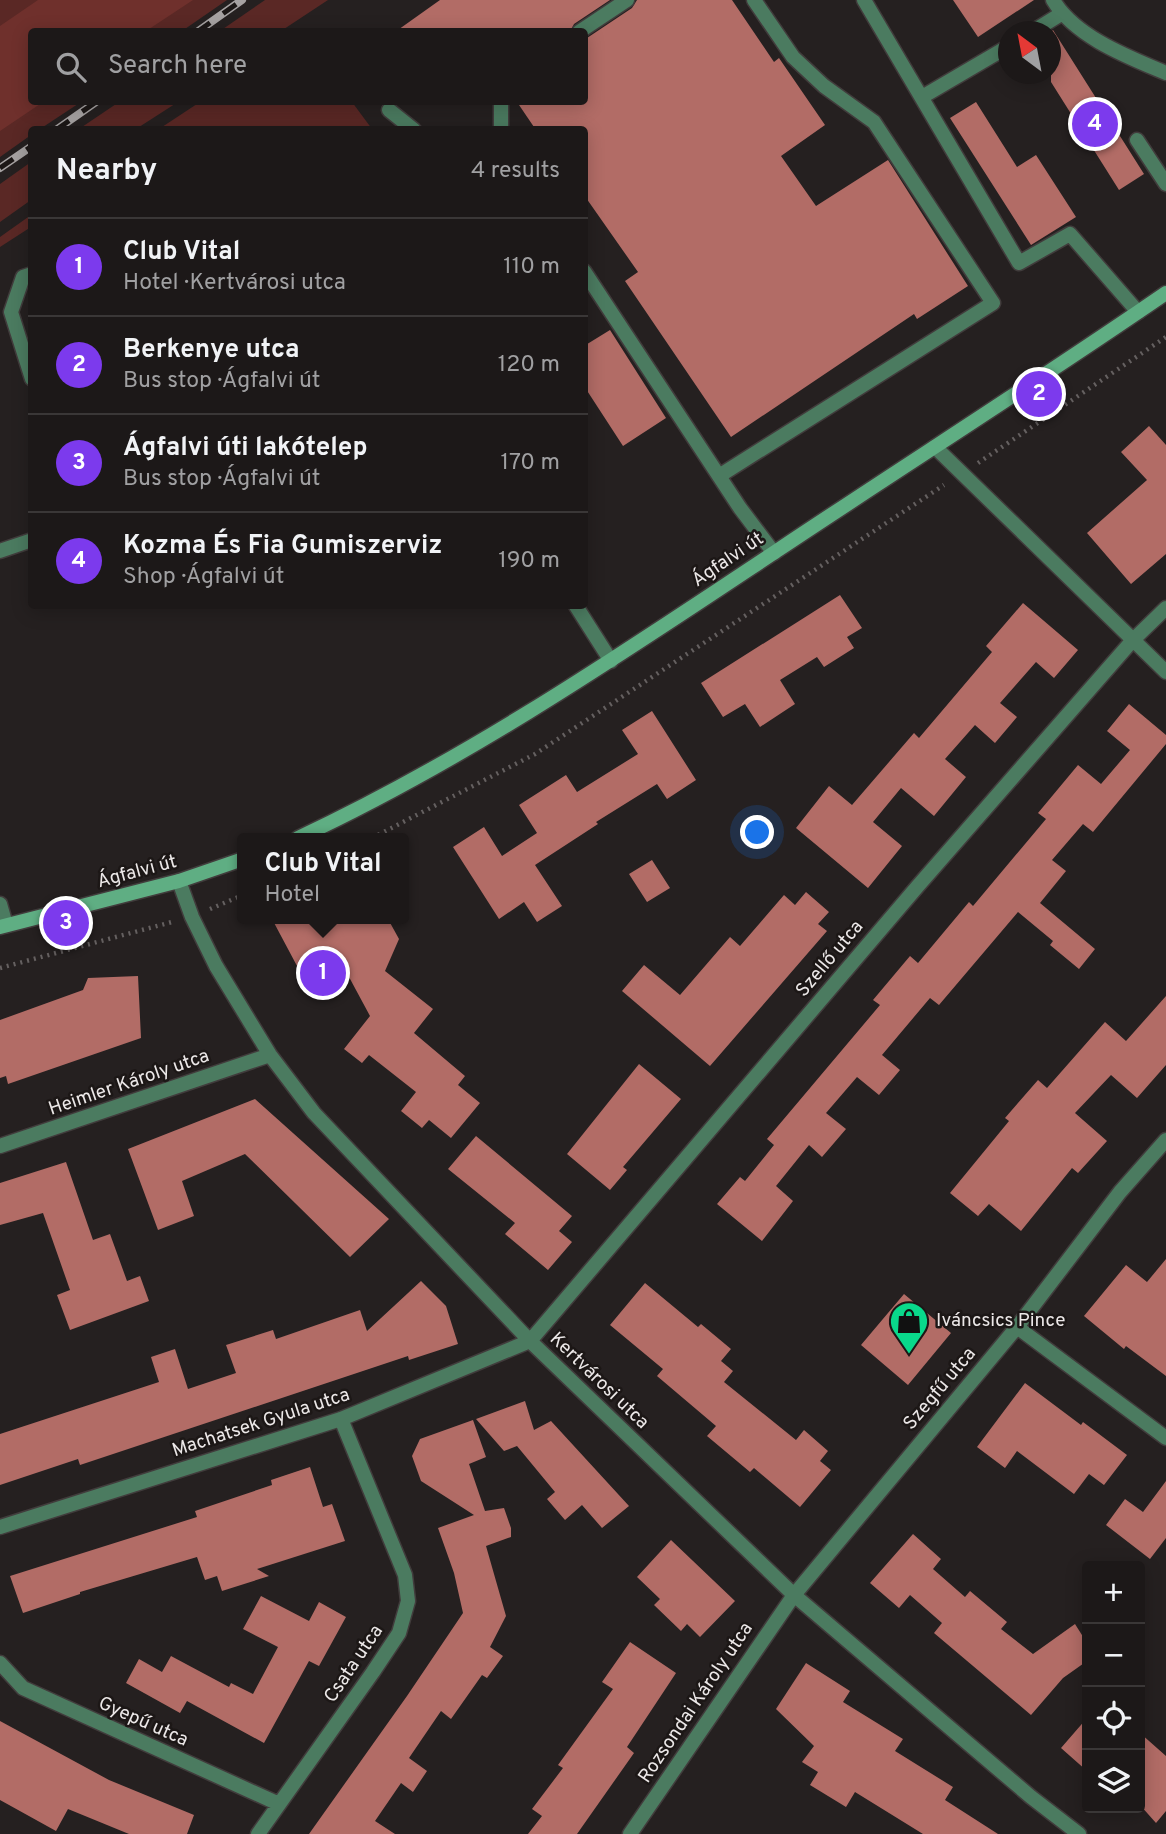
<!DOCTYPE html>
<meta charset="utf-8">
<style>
:root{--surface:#1c1818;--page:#252121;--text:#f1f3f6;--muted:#a0a0a2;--line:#3a3737;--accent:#7c3aed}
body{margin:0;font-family:Overpass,sans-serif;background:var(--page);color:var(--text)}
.controls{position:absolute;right:21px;bottom:21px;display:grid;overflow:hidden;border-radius:7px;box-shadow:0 4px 18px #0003}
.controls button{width:63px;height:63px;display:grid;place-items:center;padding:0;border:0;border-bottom:2px solid var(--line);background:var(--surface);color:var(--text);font:35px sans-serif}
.compass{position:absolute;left:998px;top:21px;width:63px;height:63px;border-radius:50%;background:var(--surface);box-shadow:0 4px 18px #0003;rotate:328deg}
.you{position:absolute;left:758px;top:833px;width:24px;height:24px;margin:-18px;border:5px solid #fff;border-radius:50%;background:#1a73e8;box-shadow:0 0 0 10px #1a73e833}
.badge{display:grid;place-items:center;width:46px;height:46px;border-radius:50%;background:var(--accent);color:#fff;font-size:23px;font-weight:700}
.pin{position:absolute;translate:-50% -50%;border:4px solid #fff;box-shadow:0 2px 7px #0006}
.popup{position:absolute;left:237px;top:833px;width:172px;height:91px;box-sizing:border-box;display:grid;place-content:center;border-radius:7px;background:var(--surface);filter:drop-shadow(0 2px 5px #0005);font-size:23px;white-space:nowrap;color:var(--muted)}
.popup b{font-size:26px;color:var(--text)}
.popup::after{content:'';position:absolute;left:50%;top:100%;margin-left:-14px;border:14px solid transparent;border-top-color:var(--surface)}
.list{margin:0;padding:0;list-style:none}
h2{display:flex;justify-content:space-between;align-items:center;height:91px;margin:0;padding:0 28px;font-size:30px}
h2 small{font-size:23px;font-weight:400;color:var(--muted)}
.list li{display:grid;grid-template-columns:46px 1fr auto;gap:21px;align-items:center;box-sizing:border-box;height:98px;padding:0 28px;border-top:2px solid var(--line)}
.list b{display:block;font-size:26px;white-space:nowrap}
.list p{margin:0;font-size:23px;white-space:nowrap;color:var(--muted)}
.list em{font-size:23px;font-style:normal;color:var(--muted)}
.icon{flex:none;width:38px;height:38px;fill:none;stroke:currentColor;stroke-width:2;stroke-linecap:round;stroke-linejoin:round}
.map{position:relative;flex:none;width:1166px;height:1834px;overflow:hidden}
.search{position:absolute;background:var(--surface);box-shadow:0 4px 18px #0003;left:28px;top:28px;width:560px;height:77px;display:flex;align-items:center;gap:18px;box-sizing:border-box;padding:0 24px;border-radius:7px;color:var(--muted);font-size:26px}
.panel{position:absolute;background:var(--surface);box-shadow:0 4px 18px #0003;left:28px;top:126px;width:560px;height:483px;border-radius:7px}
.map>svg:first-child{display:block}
</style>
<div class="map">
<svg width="1166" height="1834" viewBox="0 0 1166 1834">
<rect width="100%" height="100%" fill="#252020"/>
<path fill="#5a2825" d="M0,0H227L182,31L32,32V102H81L40,129L32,130L31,135L0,157Z
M265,0H328L281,31H220Z
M119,102H178L136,129H79Z
M200,102H352L372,129H159Z
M31,162V200L0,222V184Z
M31,215V227L0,247V237Z"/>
<path fill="#6f302c" d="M38,0H193L146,31L32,32V102H43L0,131V26Z"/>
<path fill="#b26c66" d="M440,0H610L574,24L570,32H395Z
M637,0H732L774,62L779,58L825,125L781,156L816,206L888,160L968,286L917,319L914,314L731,437L625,281L638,272L584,195V130H536L517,102H584V40L632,8Z
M953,0H1034L978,37Z
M1053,30L1144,174L1119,190L1051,82V32Z
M976,102L1017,167L1036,155L1076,217L1031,245L950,118Z
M610,330L666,418L623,446L584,386V346Z
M1149,426L1166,445V554L1131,584L1087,533L1147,480L1121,452Z
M840,595L862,628L847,637L854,648L824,667L817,657L780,680L795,704L760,727L745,704L723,717L701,683Z
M1023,603L1078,650L1054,678L1036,662L1000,703L1017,717L995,743L975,725L945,759L966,777L934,816L901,788L873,822L902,846L868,888L796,828L829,786L852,805L914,733L919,738L992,652L986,646Z
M1129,704L1166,735V744L1093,832L1083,824L1052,860L1066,871L1040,903L1095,949L1079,969L1050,945L1053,941L1018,912L939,1005L930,998L882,1055L900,1070L879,1095L857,1077L826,1113L846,1129L822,1157L809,1145L776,1186L793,1201L762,1241L717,1204L740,1177L745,1181L774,1145L767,1139L880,1005L873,1000L910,956L918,963L969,902L973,906L1046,819L1038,813L1078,765L1101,784L1130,750L1107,731Z
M652,711L696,780L667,799L657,784L596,822L598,824L535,865L562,906L537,922L524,902L499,919L453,847L484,827L502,856L537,833L519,805L566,775L577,792L638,754L622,730Z
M652,860L670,888L647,902L629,874Z
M806,892L829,912L818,924L827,931L710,1066L622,991L644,965L680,995L730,937L740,946L784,895L795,905Z
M272,919H388L399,939L385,971L433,1009L414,1033L465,1076L458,1085L480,1103L451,1138L429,1120L422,1128L401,1111L416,1092L369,1055L362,1063L344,1049L370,1016L349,977L313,996Z
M138,976L141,1038L8,1084L6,1076L0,1078V1020L83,990L88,978Z
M1166,996V1065L1137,1098L1111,1075L1075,1113L1107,1141L1078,1173L1072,1168L1021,1231L989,1204L978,1216L950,1193L1009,1121L1005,1118L1038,1080L1047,1088L1105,1022L1126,1041Z
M639,1064L681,1099L623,1167L627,1170L610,1190L567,1154Z
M255,1099L389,1219L350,1257L245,1154L182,1181L194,1216L158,1230L128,1149Z
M476,1136L572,1216L559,1231L572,1242L548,1270L505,1234L515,1223L448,1169Z
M66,1162L93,1240L110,1234L127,1281L140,1276L149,1301L70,1330L57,1295L70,1290L43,1213L0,1225V1183Z
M1166,1259V1376L1126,1346L1124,1349L1084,1316L1126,1265L1147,1282Z
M421,1281L446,1306L458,1344L409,1360L408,1356L80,1465L78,1459L0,1485V1434L159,1382L151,1357L175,1349L188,1389L236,1373L226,1345L273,1330L276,1339L360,1310L367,1331Z
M645,1283L698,1327L701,1324L731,1349L721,1361L733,1371L724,1382L796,1440L804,1430L828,1451L820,1461L831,1470L800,1507L754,1468L750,1472L707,1436L716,1426L657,1376L663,1369L610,1325Z
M904,1294L951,1333L908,1385L861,1345Z
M1025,1383L1081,1425L1083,1422L1127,1455L1104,1485L1089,1474L1074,1494L1017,1451L1005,1468L977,1447Z
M525,1401L534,1430L551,1421L629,1506L602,1528L582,1505L565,1520L547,1499L555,1492L517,1446L504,1451L476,1419Z
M473,1420L486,1457L469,1464L485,1511L504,1508L511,1528V1537L486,1546L506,1616L490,1647L503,1656L487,1678L482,1675L451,1719L441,1711L409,1758L427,1771L413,1792L401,1783L375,1821L395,1834H309L407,1696L463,1613L454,1573L438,1528L474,1515L421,1481L412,1456L420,1439Z
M310,1467L323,1507L332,1504L345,1541L257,1569L269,1576L222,1591L217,1576L205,1580L197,1557L80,1592V1594L23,1613L10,1576L197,1517L195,1511L272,1485L271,1480Z
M1166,1481V1538L1150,1559L1106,1525L1125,1499L1143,1512Z
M913,1534L941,1559L933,1569L965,1597L970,1591L1007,1622L1001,1629L1033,1654L1075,1624L1087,1643V1661L1063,1678L1031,1715L934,1633L942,1623L910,1595L899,1608L870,1583Z
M671,1540L735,1601L700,1637L687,1624L681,1631L654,1605L660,1599L637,1577Z
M261,1596L309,1621L319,1602L346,1617L319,1666L309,1661L264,1743L187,1701L180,1713L126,1683L139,1659L162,1672L171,1656L229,1687L231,1683L253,1694L278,1647L243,1629Z
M630,1642L676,1673L627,1747L634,1753L577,1834H528L542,1816L532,1809L563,1768L558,1765L613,1689L602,1682Z
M806,1663L850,1691L843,1702L903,1739L895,1751L953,1787L945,1800L998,1834H923L855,1792L846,1807L810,1785L818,1772L802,1762L814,1746L776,1709Z
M1087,1718V1771L1061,1748Z
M0,1721L109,1780L194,1815L187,1834H129L68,1809L56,1831L0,1800Z
M1140,1733L1166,1756V1811L1156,1823L1140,1805Z"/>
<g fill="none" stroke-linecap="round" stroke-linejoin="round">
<g stroke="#413c3c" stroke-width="17">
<path id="lane" d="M864,0L1019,263L1070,234L1138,312
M1053,0C1075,37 1128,57 1166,73
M579,32L627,0
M1032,32L1061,14
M922,97L1009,46
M501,102V130
M389,110L414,130
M1137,140L1166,184
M584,271L740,508L774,553
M32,274L23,277L11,312L32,379
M719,476L993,303L874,122L824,86L793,57L754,0
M0,551L32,540
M576,606L611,661
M0,904L6,925"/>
</g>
<g stroke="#413c3c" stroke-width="17">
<path id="street" d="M935,447L1166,672
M179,881L192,917L216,966L270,1055L314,1113L530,1341L794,1595L1031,1797L1079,1834
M0,1146L270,1055
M1017,1327L1166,1438
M0,1527L341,1419L530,1341L917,887L1132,641L1166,608
M0,1663L23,1688L279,1804
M258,1834L373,1672L399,1633L408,1601L405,1575L341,1419
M630,1834L794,1595L1017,1327L1120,1192L1166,1140"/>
</g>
<g stroke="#413c3c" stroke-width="17">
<path id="secondary" d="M298,838C467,759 623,653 778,550C907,464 1038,381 1166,293
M0,927L179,881L243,859"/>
</g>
<path stroke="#656060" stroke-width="4.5" stroke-dasharray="2 5" stroke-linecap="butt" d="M978,463L1166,337
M372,838L535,754L944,485
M210,909L243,895
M0,968L172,922"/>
<use href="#lane" stroke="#4b7b60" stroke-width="14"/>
<use href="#street" stroke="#4b7b60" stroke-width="14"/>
<use href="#secondary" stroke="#5fae83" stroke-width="14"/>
<g stroke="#a6a2a2" stroke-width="8">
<path id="rail" d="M197,32L242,0
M56,130L96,102
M0,168L32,146"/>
</g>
<use href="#rail" stroke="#1c1716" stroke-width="5" stroke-dasharray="16" stroke-linecap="butt"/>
</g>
<defs>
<g id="shop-pin" transform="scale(2.0125)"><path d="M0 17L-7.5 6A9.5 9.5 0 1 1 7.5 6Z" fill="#09d98b" stroke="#1c1716"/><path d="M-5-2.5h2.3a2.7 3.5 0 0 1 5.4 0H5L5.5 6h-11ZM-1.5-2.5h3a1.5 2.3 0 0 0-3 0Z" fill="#111"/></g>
</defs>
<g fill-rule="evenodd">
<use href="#shop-pin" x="909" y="1321"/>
</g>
<g text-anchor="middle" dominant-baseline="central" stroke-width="5" stroke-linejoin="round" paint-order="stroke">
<g font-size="19" fill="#ece8e8" stroke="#1c1716">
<text transform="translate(728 560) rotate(-34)">Ágfalvi út</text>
<text transform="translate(137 872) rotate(-15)">Ágfalvi út</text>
<text transform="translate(830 959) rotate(-50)">Szellő utca</text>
<text transform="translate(129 1083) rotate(-19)">Heimler Károly utca</text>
<text transform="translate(599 1381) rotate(44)">Kertvárosi utca</text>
<text transform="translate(940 1389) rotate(-50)">Szegfű utca</text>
<text transform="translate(261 1423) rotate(-18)">Machatsek Gyula utca</text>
<text transform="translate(354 1664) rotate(-56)">Csata utca</text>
<text transform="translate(696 1703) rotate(-56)">Rozsondai Károly utca</text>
<text transform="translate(143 1722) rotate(24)">Gyepű utca</text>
</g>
<g font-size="19" fill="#ece8e8" stroke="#1c1716" text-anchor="start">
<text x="936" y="1321">Iváncsics Pince</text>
</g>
</g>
</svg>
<div class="controls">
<button>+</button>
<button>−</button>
<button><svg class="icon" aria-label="locate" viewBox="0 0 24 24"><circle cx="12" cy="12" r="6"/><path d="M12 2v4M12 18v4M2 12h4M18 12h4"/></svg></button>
<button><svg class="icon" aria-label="layers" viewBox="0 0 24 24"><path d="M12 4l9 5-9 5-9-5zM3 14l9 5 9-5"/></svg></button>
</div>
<svg class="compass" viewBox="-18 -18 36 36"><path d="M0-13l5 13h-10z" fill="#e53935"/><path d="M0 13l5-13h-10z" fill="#a0a0a2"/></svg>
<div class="you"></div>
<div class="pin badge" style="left:323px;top:973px">1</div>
<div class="popup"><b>Club Vital</b>Hotel</div>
<div class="pin badge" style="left:1039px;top:394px">2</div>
<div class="pin badge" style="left:66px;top:923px">3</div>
<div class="pin badge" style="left:1095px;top:124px">4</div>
<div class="search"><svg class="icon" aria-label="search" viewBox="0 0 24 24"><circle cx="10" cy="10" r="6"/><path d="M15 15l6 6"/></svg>Search here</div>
<section class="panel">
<h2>Nearby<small>4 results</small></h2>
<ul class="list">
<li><span class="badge">1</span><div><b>Club Vital</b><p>Hotel · Kertvárosi utca</p></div><em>110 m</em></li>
<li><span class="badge">2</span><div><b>Berkenye utca</b><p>Bus stop · Ágfalvi út</p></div><em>120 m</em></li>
<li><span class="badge">3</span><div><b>Ágfalvi úti lakótelep</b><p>Bus stop · Ágfalvi út</p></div><em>170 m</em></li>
<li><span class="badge">4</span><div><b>Kozma És Fia Gumiszerviz</b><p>Shop · Ágfalvi út</p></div><em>190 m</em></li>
</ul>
</section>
</div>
